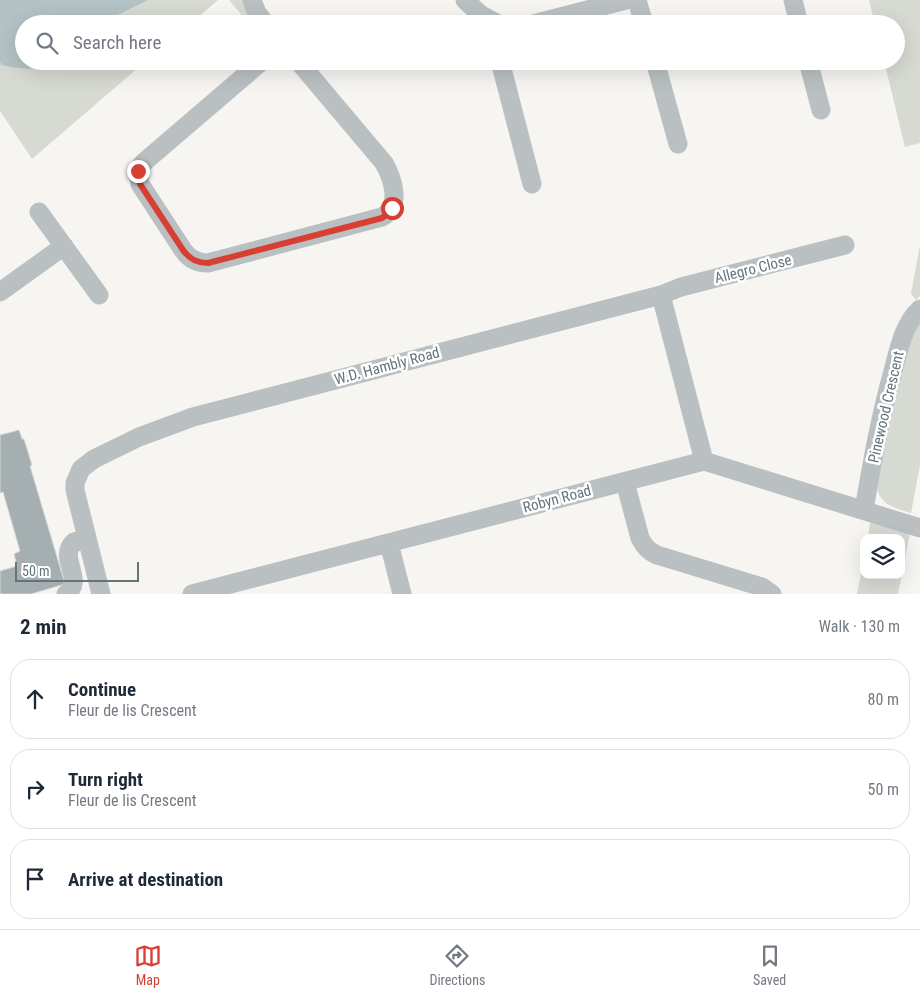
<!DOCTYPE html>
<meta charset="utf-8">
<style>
:root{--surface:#fff;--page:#f2f2f3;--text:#1f2937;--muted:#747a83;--line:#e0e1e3;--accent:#d63f32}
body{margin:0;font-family:"Roboto Condensed",sans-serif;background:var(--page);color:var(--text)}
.controls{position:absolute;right:15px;bottom:15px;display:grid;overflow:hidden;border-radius:10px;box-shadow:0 5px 20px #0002}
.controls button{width:45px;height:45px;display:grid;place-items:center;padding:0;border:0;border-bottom:1px solid var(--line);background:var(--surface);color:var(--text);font:25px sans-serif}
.scale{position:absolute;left:15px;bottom:12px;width:124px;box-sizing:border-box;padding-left:5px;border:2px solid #63757b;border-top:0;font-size:14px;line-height:18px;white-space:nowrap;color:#63757b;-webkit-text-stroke:4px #fff;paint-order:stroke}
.stop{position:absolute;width:15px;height:15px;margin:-11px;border:4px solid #d63f32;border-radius:50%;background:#fff}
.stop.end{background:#d63f32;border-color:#fff;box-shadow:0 1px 5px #0008}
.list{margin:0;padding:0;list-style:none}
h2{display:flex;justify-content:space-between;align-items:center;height:65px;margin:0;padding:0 20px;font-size:21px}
h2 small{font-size:16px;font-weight:400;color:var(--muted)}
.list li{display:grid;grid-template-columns:32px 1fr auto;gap:15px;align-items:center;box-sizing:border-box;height:80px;margin:0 10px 10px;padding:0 10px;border:1px solid var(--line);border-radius:20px}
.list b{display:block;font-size:19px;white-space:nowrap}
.list p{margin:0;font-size:16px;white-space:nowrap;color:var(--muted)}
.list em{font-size:16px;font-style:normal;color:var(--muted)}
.icon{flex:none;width:28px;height:28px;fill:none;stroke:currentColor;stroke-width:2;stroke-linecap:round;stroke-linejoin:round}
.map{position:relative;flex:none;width:920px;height:594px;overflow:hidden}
.search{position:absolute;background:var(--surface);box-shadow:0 5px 20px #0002;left:15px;right:15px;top:15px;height:55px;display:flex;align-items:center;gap:12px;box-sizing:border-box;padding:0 18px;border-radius:28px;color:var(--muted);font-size:19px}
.sheet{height:335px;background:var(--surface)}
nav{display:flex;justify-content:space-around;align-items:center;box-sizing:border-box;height:70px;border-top:1px solid var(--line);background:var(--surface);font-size:14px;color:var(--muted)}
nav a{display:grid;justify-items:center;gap:2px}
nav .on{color:var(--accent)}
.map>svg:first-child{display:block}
</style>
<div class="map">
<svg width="920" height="594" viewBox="0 0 920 594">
<rect width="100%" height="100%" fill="#f6f5f2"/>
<path fill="#d6dad2" d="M0,0H218L190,24H24V61H146L32,159L0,111Z
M229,0H245L251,17L246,20Z
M869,0H920V143L905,147L884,61H896V24H875Z
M920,245V296L916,300L911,294Z
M920,323V465L911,513C895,508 882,506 877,489L890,412L913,333Z
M870,522L910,533L898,594H857L864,559V575H901V538H868Z"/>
<path fill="#b3c2c4" d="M0,0H148L99,24H24V61H54C37,72 21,69 2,65L0,62Z"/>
<path fill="#a5aeb1" stroke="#d7d7d5" d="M19,430L22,439H24L32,465L30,466L65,584L31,594H0V571L17,566L14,554L20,551L3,492L0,493V435Z"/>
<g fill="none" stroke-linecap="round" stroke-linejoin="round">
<path stroke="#bac0c2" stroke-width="19" d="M252,0L257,13L266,24
M465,0L481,15L498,24
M637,0L644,24
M793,0L799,24
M533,24L626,0
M262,61L143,163L138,171L140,184L183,250C189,259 197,263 208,263L382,217C402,207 393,179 384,163L298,61
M500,61L532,184
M655,61L678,144
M808,61L821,110
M39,212L99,295
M0,292L64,246
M661,295L681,287L845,245
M625,482L640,538C644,546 648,551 657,555L762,587L772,594
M864,510C872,463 880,417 893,371C899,349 903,325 920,309
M389,543L402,594
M66,594C86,580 57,558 74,542L87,539
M101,594L75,490V483L81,469L94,459L139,437L193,417L661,295L704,461
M192,594L704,461L920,528"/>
</g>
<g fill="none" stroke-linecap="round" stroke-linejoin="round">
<path stroke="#d63f32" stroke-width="6" d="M138,171L140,184L183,250C189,259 197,263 208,263L382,218L390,212L392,208"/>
</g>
<g text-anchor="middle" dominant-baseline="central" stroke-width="5" stroke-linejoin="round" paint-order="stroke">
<g font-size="15" fill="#63757b" stroke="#fff">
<text transform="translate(753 269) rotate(-14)">Allegro Close</text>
<text transform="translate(387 366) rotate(-15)">W.D. Hambly Road</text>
<text transform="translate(886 407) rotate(-77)">Pinewood Crescent</text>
<text transform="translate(557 499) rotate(-15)">Robyn Road</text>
</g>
</g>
</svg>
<div class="controls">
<button><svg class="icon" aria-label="layers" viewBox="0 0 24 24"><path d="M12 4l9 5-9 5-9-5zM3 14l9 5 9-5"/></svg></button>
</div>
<div class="scale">50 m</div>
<div class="stop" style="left:392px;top:208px"></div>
<div class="stop end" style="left:138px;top:171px"></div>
<div class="search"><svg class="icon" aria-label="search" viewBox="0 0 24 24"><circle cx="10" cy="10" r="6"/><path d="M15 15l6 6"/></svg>Search here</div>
</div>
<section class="sheet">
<h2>2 min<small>Walk · 130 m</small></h2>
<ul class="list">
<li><svg class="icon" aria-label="ahead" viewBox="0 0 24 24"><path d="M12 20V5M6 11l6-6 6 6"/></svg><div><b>Continue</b><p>Fleur de lis Crescent</p></div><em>80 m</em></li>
<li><svg class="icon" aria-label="right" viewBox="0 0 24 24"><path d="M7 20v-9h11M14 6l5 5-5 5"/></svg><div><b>Turn right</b><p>Fleur de lis Crescent</p></div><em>50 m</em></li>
<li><svg class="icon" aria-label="arrive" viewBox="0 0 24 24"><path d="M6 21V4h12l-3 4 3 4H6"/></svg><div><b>Arrive at destination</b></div></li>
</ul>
</section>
<nav>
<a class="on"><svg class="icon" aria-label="map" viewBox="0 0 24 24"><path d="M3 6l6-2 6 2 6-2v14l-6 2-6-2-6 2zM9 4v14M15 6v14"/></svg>Map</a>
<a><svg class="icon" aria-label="directions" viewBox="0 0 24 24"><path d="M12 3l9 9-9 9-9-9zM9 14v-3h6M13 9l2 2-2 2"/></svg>Directions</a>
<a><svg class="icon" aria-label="saved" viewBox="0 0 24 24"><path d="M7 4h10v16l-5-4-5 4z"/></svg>Saved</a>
</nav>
